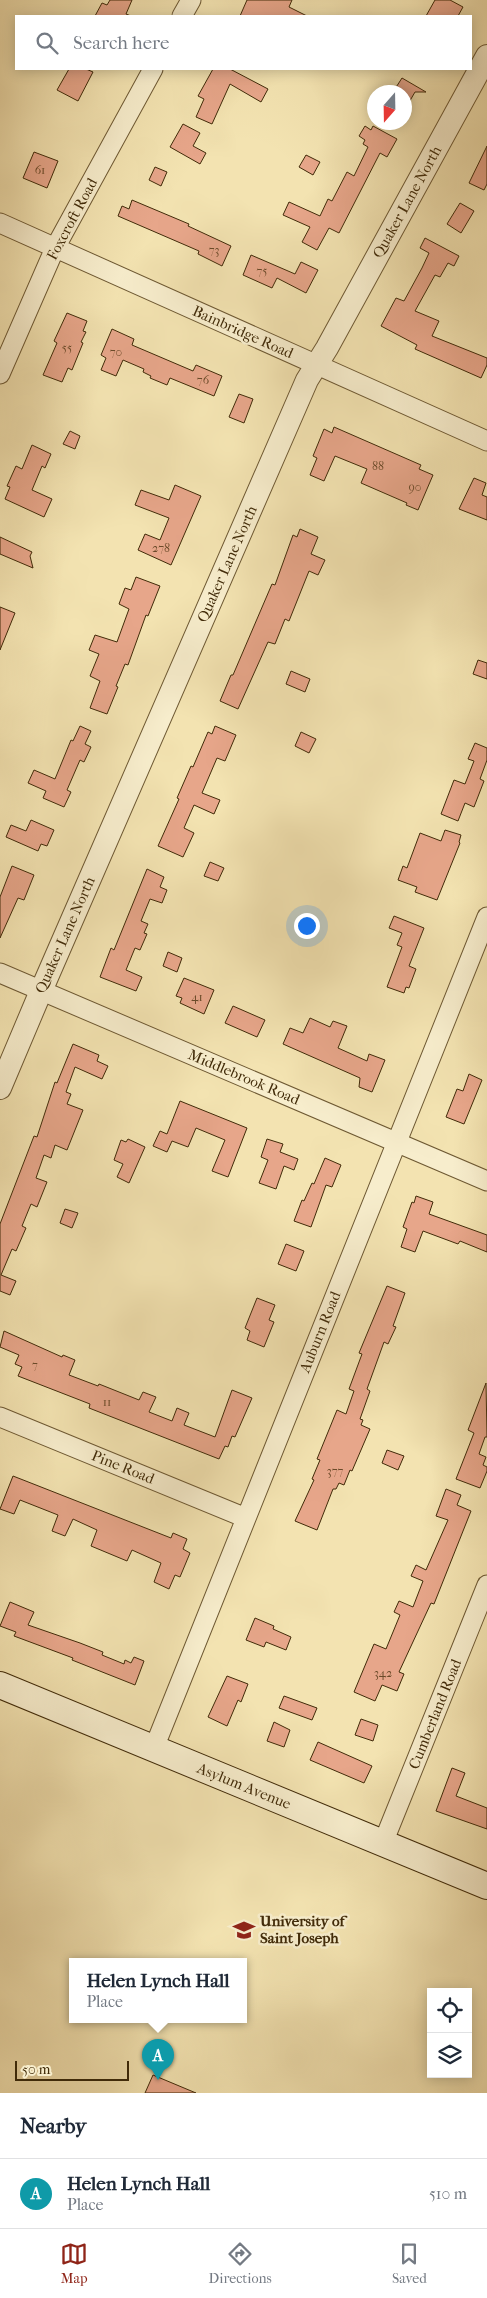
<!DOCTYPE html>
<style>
:root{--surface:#fff;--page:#f2f2f3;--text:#1f2937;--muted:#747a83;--line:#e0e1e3;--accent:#8f2418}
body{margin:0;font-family:"IM FELL French Canon",serif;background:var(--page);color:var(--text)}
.controls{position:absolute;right:15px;bottom:15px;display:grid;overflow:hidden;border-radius:0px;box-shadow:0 2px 12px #0003}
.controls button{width:45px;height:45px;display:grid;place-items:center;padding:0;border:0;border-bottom:1px solid var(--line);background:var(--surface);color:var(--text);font:25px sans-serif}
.compass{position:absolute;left:367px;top:85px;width:45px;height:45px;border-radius:50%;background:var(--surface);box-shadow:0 2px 12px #0003;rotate:200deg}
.scale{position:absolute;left:15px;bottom:12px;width:114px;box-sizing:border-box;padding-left:5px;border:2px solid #412b09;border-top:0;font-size:14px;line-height:18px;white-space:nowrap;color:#412b09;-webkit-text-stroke:4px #f7edcc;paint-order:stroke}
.you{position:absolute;left:306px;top:925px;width:18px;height:18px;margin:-12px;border:4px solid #fff;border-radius:50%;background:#1a73e8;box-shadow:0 0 0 8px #1a73e833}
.badge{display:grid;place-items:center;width:32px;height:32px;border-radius:50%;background:var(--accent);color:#fff;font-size:16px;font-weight:700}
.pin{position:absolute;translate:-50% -41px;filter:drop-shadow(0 1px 2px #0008)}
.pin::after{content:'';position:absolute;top:26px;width:18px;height:15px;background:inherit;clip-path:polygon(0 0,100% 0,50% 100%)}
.popup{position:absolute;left:69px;top:1958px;width:178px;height:65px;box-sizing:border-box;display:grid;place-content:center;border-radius:0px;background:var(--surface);filter:drop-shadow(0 1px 4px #0005);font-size:16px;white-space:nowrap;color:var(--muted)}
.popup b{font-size:19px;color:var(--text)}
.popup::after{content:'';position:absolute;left:50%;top:100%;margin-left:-10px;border:10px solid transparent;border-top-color:var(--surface)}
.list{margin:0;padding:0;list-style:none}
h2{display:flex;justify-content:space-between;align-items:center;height:65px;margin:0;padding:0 20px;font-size:21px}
h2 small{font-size:16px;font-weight:400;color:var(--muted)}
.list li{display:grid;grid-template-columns:32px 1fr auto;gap:15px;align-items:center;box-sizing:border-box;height:70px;padding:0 20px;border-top:1px solid var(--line)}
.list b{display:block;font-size:19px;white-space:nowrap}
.list p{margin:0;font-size:16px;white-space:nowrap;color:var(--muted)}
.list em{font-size:16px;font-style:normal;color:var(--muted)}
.icon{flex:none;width:28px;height:28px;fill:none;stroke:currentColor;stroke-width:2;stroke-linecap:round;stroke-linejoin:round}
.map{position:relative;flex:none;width:487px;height:2093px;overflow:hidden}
.search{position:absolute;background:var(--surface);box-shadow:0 2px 12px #0003;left:15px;right:15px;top:15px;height:55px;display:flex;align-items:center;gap:12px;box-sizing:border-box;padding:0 18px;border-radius:0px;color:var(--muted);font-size:19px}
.sheet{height:135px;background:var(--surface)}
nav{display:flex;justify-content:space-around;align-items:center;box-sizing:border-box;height:70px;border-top:1px solid var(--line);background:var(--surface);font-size:14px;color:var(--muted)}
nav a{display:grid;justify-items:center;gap:2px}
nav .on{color:var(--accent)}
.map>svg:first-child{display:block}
</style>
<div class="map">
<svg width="487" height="2093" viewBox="0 0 487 2093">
<rect width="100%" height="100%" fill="#f3e3b1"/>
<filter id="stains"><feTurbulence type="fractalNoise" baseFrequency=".004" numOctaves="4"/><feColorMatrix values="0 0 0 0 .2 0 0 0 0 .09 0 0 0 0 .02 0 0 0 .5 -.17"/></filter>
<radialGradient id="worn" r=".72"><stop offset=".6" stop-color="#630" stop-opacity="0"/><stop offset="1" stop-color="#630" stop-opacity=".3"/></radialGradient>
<path fill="#e7a68a" stroke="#412b09" d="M110,0H132L126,14L131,16H95L102,3L107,5Z
M247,0H292L289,7L307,16H240Z
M435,0H450L463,7L458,16H426Z
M69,69H86L93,72L78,101L57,90Z
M213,69H230L268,89L261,102L230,84L212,124L196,117L204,99L198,96Z
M402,78L426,92H415L404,111V92H393Z
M183,124L200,133L193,146L206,153L200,164L170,147Z
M365,126L371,130L373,126L397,139L387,157L380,153L339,233L329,228L317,250L302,242L310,227L283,215L289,202L320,216L328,199L332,201L347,172L354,176L368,147L363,144L365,140L359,136Z
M487,146V184L484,190L469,183Z
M34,152L58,161L47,188L23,178Z
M306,155L320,162L313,175L299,167Z
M155,167L167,172L161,186L149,180Z
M132,200L189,224L188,226L231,246L222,266L198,254L199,251L118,216L122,206L129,209Z
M460,203L474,211L461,233L447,224Z
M425,238L459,256L454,266L448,263L440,277L435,275L415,311L439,321L432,336L487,358V365L481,378L415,349L417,345L381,326L396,298L404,301L422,268L429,253L420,248Z
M251,255L295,274L301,262L318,270L306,293L277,278L272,288L243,275Z
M67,313L87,321L83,331L86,332L81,342L83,343L72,370L68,368L62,382L43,375L57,343L54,341Z
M112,329L134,339L132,345L193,371L196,365L222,376L214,396L170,378L167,385L150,378L151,376L143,372L144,369L123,360L116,376L101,370L106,358L101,355Z
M239,394L253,399L244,423L229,417Z
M334,427L421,465L419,469L433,475L418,510L406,505L407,503L361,483L367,469L335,456L324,481L310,475L317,458L313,456L324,429L332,433Z
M70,431L80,436L75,449L63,444Z
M32,445L51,454L45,468L42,466L32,490L52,499L44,517L5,499L10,487L7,486L16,466L22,469Z
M474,478L486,483L482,495L487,497V520L459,509Z
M175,485L201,496L171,565L138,550L145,534L160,540L169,518L135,505L141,490L169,500Z
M300,529L318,537L311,554L325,560L318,575L309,571L289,621L285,619L275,644L268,642L238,709L220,701L231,675H233L272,584L275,585L293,535L297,537Z
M0,537L32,552L30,556L33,568L0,554Z
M136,577L160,586L148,616L146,615L128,665L125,664L116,686L118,687L107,714L90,708L100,681L90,676L99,654L89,650L95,635L117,642L129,609L119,604L125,588L131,590Z
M0,607L15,613L0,650Z
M478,660L487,663V679L473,674Z
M291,671L310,679L305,692L286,684Z
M80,726L91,731L85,744L91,747L84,762L80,760L67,790L71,792L64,807L43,798L46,791L28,783L34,770L55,779L71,740L73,741Z
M215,726L236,735L225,761L217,758L202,793L220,800L214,814L194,805L184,828L194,833L183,857L158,846L179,799L177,798L191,766L193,767L208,732L212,734Z
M301,732L316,739L309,753L295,746Z
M475,743L487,748V760L480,779L484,781L474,807L465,803L458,821L441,814L454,780L465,784L474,761L468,759Z
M31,820L54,830L47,846L41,844L38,851L6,837L11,825L26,831Z
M445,830L461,835L459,842L460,843L437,900L415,892L417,887L398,880L403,866L407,868L420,833L441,841Z
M210,862L224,868L218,881L204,876Z
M12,866L34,875L24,900L18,898L0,938V897Z
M147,869L164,877L160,887L167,890L162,903L150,899L141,921L148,924L144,933L147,934L140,950L135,948L126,970L142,977L136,991L100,977L111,948L114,950Z
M394,916L424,928L409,966L416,969L409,988L406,987L404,993L387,987L402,947L397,945L402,933L389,928Z
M168,952L182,958L177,972L163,966Z
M184,978L214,990L204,1014L180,1003L182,998L176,996Z
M233,1006L265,1020L257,1037L225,1023Z
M310,1018L330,1027L333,1021L347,1026L338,1048L367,1061L369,1054L385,1060L372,1092L359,1087L360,1078L283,1044L290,1028L303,1033Z
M73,1044L99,1055L97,1061L108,1066L102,1079L75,1067L66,1092L71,1094L67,1104L83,1110L67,1150L55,1145L51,1158L44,1155L36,1178L47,1182L37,1207L31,1204L22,1226L26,1228L16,1251L12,1249L1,1275L16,1281L10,1295L0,1291V1224L34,1136L37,1137L55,1082L57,1083Z
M469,1074L482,1080L464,1124L446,1117L457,1089L463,1091Z
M180,1101L247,1128L228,1177L212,1171L225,1140L196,1128L188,1147L172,1141L167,1152L153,1146L160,1131L167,1134Z
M128,1139L145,1147L129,1183L117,1177L123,1164L114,1160L121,1140L126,1142Z
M267,1139L283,1144L280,1152L298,1159L294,1170L284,1166L276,1189L259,1183L268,1160L261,1157Z
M325,1158L341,1165L332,1187L326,1185L311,1227L294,1221L302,1200L304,1201L312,1183L314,1184Z
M416,1196L433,1202L429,1214L487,1235V1252L460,1241L458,1244L423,1231L415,1252L401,1247L407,1229L403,1227L412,1202L414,1203Z
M65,1209L78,1213L72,1228L60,1223Z
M286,1244L304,1251L296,1271L278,1264Z
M387,1286L405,1293L393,1326L396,1327L388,1344L384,1342L367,1389L370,1391L360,1419L363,1420L361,1425L370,1429L352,1471L350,1470L344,1485L339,1483L336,1489H333L317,1530L295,1521L314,1480L312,1479L320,1460L317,1459L337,1410L346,1414L354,1391L349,1389L362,1354L359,1353Z
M257,1298L275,1305L269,1320L274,1322L264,1347L247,1340L250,1331L245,1328Z
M4,1331L62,1357L63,1355L75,1360L69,1375L98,1386L99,1384L139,1400L143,1392L156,1397L149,1412L172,1421L177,1408L189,1413L184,1425L215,1437L232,1390L252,1398L235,1437L232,1436L228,1447L225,1446L219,1459L89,1408L90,1404L18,1376L22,1367L15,1364L19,1355L0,1347Z
M486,1383L487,1437H485L479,1454L486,1457L483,1465L487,1467V1471L480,1488L456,1479L474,1433L468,1430Z
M387,1450L404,1456L398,1470L382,1463Z
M13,1476L171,1538L173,1533L187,1539L183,1549L190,1553L180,1577L175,1575L169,1589L154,1582L161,1563L132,1550L127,1561L91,1546L97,1530L73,1519L65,1536L52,1531L58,1515L20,1500L14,1514L0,1509Z
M446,1489L461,1495L457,1505L471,1511L434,1604L431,1603L399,1672L404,1674L397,1691L382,1685L375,1701L354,1692L374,1644L386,1649L400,1615L394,1612L399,1601L413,1607L423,1581L411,1576L416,1565L426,1570L448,1520L436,1516Z
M10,1602L34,1612L28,1625L80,1643L103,1652L102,1655L124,1664L125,1660L131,1663L134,1657L144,1661L135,1685L72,1660L73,1658L14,1636L16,1632L0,1626Z
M255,1618L274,1626L273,1629L291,1637L286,1650L266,1642L264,1647L246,1640Z
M227,1676L248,1684L241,1702L238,1700L227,1726L208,1717Z
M284,1696L317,1708L312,1720L279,1708Z
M361,1719L378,1725L373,1741L355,1735Z
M274,1722L290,1730L284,1747L267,1741Z
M318,1742L372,1766L364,1783L310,1760Z
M452,1768L465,1773L456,1796L487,1808V1829L436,1811Z
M153,2075L196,2093H145Z"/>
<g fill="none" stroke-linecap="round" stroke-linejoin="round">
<g stroke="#6e5933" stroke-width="21">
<path id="minor" d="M182,16L191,0
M0,223L487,441
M0,374L55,248L153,69
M0,973L487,1181
M0,1417L246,1518
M154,1748L487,917
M383,1843L487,1585"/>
</g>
<g stroke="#6e5933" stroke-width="24">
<path id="tertiary" d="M0,1088L41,991L307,380L327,348L487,56"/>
</g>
<g stroke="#412b09" stroke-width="28">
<path id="secondary" d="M0,1685L487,1886"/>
</g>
<use href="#minor" stroke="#f7edcc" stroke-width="19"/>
<use href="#tertiary" stroke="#f7edcc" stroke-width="22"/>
<use href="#secondary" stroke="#f7edcc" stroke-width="26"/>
</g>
<defs>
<g id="university-bare" transform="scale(1.725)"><path d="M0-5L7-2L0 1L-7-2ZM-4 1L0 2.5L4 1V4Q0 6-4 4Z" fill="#8f2418" stroke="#f7edcc" stroke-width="2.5" paint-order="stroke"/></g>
</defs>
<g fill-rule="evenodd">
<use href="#university-bare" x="244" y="1930"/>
</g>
<g text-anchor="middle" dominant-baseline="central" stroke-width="5" stroke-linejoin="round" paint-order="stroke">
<g font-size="12" fill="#6a4a29">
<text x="40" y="170">61</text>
<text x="214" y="250">73</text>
<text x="262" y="271">75</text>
<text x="67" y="348">55</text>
<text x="116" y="352">70</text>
<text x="203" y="380">76</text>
<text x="378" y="466">88</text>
<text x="415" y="487">90</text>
<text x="161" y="548">278</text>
<text x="197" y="997">41</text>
<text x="35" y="1365">7</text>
<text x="107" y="1402">11</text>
<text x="335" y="1471">377</text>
<text x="383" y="1673">342</text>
</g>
<g font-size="15" fill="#412b09" stroke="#f7edcc">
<text transform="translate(407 202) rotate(-61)">Quaker Lane North</text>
<text transform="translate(72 219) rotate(-62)">Foxcroft Road</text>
<text transform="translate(243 332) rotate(24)">Bainbridge Road</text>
<text transform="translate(227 564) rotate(-66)">Quaker Lane North</text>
<text transform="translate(65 935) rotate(-66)">Quaker Lane North</text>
<text transform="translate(244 1077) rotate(23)">Middlebrook Road</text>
<text transform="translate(320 1332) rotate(-68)">Auburn Road</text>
<text transform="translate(123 1467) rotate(22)">Pine Road</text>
<text transform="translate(435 1714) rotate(-68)">Cumberland Road</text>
<text transform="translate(244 1786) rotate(22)">Asylum Avenue</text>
</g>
<g font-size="15" font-weight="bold" fill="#412b09" stroke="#f7edcc" text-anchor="start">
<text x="260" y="1921">University of<tspan x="260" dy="17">Saint Joseph</tspan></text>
</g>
</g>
<rect width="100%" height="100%" filter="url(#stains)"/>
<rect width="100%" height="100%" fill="url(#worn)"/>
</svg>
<div class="controls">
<button><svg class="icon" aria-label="locate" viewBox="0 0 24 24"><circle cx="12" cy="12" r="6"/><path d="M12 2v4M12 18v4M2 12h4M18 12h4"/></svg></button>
<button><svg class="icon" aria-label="layers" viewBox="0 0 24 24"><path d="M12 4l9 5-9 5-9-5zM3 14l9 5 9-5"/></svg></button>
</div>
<svg class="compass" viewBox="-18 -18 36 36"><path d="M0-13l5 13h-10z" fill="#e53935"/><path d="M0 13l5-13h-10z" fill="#747a83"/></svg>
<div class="scale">50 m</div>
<div class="you"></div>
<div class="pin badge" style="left:158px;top:2080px;background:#0f9aa8">A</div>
<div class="popup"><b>Helen Lynch Hall</b>Place</div>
<div class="search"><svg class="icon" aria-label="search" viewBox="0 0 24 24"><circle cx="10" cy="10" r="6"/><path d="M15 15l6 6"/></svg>Search here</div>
</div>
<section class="sheet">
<h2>Nearby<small></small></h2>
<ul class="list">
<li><span class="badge" style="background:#0f9aa8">A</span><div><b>Helen Lynch Hall</b><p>Place</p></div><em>510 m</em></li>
</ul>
</section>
<nav>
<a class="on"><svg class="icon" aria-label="map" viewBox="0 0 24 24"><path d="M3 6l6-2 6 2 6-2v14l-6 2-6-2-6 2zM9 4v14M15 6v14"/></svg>Map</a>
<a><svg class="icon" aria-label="directions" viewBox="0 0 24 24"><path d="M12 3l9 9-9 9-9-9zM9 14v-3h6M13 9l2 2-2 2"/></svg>Directions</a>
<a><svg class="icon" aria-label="saved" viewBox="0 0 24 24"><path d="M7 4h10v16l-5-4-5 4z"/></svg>Saved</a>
</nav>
